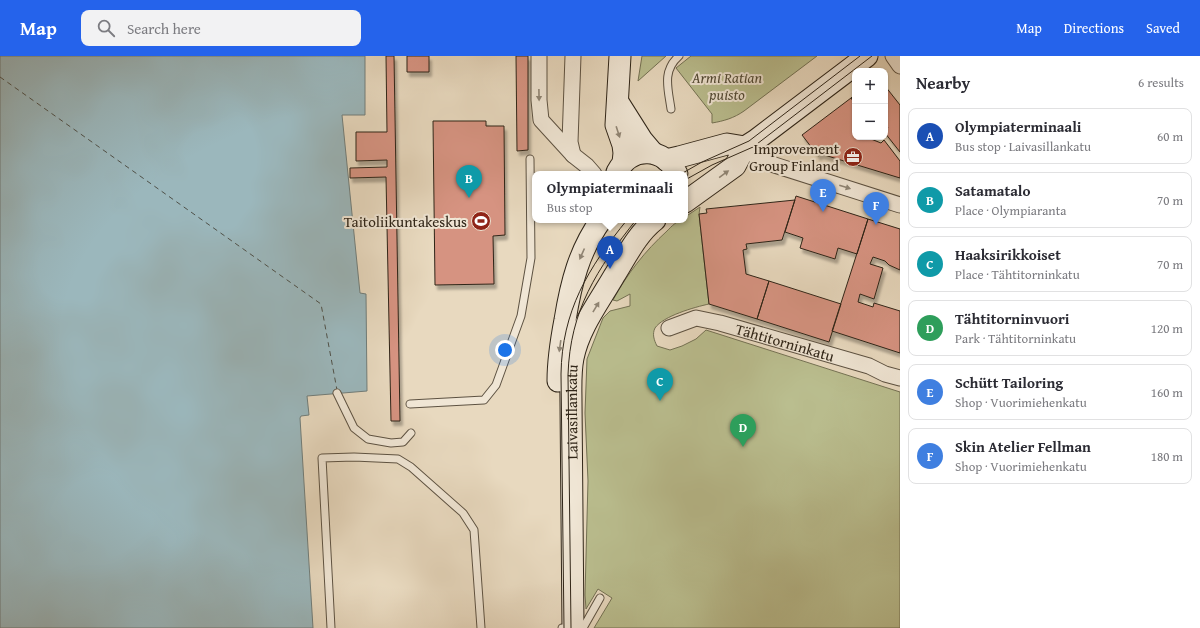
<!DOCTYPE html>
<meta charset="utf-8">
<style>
:root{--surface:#fff;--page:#f2f2f3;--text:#2b2b33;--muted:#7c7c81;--line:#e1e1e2;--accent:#2563eb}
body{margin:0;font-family:"Gentium Book Plus",serif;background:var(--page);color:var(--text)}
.controls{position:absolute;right:12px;top:12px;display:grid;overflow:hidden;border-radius:8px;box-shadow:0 1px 3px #0004}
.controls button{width:36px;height:36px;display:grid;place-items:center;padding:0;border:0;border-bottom:1px solid var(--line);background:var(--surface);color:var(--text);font:20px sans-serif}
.you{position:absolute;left:505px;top:294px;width:14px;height:14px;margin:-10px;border:3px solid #fff;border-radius:50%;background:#1a73e8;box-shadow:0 0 0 6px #1a73e833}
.badge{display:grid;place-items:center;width:26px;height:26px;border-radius:50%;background:var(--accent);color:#fff;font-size:13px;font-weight:700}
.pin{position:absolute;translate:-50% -33px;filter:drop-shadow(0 1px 2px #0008)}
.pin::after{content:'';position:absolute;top:21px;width:14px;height:12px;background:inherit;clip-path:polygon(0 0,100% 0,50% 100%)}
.popup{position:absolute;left:532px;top:115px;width:156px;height:52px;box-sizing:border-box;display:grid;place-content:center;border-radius:8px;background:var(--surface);filter:drop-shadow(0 1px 3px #0005);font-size:13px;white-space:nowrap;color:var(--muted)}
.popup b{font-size:15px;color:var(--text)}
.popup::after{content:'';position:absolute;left:50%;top:100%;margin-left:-8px;border:8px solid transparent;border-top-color:var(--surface)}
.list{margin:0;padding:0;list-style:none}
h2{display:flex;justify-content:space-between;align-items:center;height:52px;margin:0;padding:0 16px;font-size:17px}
h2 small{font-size:13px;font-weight:400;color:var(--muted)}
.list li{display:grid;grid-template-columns:26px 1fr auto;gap:12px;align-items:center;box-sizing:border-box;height:56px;margin:0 8px 8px;padding:0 8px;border:1px solid var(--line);border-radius:8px}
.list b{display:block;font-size:15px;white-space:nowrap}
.list p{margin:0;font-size:13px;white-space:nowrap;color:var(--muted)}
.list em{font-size:13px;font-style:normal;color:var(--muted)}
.icon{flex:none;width:22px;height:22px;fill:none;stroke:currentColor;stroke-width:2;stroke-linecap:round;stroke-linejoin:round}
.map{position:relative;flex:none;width:900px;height:572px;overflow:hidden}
header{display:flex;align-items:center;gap:24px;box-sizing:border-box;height:56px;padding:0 20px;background:var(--accent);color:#fff}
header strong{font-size:19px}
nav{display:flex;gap:22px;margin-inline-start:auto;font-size:14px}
.search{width:280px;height:36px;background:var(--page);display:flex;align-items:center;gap:10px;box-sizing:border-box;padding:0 14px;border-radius:8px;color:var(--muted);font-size:15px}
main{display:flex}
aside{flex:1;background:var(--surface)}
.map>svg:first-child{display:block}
</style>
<header>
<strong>Map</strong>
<div class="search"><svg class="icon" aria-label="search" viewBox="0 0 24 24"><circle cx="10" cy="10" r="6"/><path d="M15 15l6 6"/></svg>Search here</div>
<nav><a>Map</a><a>Directions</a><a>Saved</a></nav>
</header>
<main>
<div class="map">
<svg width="900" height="572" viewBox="0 0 900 572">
<defs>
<filter id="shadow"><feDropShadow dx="2.5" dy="4.5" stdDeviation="1" flood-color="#0004"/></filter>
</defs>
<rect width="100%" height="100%" fill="#e8d9bf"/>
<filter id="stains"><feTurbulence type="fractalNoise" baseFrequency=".005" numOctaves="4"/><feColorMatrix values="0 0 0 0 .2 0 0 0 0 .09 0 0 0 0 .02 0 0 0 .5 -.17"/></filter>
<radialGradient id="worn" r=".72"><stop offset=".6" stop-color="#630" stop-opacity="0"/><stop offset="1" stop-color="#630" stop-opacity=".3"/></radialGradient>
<path fill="#babe8f" stroke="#747254" d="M642,0H666L638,25Z
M691,0H817L744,55C734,62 724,65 712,67V58L676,12Z
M700,151L699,158L709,248C695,251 663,260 655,272C652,278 654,284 657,290L670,294L682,290L696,283L706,274L900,336V572H594L612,542L598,533L586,553L585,539L588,425L585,357L587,303L603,262L610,255L630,250V238L617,245L613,244C627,218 645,195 667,175C672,170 677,164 685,164V161Z"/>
<path fill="#9bb7bc" stroke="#707d7a" d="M0,0H365V59H342L360,237L366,238L367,335L307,340L309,359L301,360L300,362L313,572H0Z"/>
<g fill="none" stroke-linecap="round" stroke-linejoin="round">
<path stroke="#4f5149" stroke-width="1" stroke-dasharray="5 4" stroke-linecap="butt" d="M0,21L321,248L337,334"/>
</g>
<path fill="#d69381" stroke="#2f2518" filter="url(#shadow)" d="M386,0H394L400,365H391L386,121L350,122V112L387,111V104L356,105V76H387Z
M407,0H429V16H407Z
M516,0H528V94L517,95Z
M885,30L900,49V96L885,77V74L888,72L885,67Z
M855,38V47L851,42Z
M851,42L855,47V81H862L863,83L866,81L881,87L884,84L900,105V122L821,98L818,100L802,79Z
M433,65H486V70H504L505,179L493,180L494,228L435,229Z
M796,140L868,163L857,198L838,192L835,203L800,192L803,182L785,176Z
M795,144L782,184L746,188L747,193L743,194L746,218L769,225L757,263L709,248L699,158L707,157L706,153Z
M868,163L900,173V214L889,209L885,205L873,201L870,208L883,212L874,243L860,238L858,246L873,251L874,247L900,255V297L832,275Z
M769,225L841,248L829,286L757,263Z"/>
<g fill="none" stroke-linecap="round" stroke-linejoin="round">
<g stroke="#5d5242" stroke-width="9">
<path id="lane" d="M671,53C668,32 662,15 679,0
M337,337L354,372L368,383L391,387L403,386L411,377
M410,348L484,344L496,329L521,260L531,202L530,103
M331,572L322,402L354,401L398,403L411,411L463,457L474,474L481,572
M562,572H583L600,542"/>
</g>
<g stroke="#5d5242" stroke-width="17">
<g id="street">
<path d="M539,0V44L541,64L573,99L587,110L594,118"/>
<path d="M573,0L570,86L573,99"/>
<path d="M893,0L900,10"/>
<path d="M745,91L752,98L762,105L900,149"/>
<path id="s1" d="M669,272L696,262L720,267L869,310L885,318L900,322"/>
</g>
</g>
<g stroke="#2f2518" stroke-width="23">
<g id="secondary">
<path d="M620,0L616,69L623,89L624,97L623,107"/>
<path d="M618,46L642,84L653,97"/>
<path d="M666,104L679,101L727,88L745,91"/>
<path d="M617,116C632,89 664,91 677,118"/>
<path d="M685,146L735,110L745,91L756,84L867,0"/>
<path d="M558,325C558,304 561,285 565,264C571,227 579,195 601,164"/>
<path id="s2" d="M573,572L571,347C571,332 570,317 573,302C579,272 599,246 614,220C626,201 637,178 655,164"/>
</g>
</g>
<use href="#lane" stroke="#f0e6d5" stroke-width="7"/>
<use href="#street" stroke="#f0e6d5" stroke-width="15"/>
<use href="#secondary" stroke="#f0e6d5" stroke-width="21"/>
<path stroke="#2f2518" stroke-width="1" d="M681,118L702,106L749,85L860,0
M685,124L712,109L753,91L872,0
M564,572L561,318C562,255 588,212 627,164
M571,572L568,319C570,254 597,213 636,164"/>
</g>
<defs><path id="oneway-solid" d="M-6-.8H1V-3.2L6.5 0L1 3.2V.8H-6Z"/></defs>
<g fill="#908676">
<use href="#oneway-solid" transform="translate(539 39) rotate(89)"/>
<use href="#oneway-solid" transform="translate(618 76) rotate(72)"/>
<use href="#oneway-solid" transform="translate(724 118) rotate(-36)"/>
<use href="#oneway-solid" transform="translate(845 131) rotate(18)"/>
<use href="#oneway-solid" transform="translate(582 198) rotate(114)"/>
<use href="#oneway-solid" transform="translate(596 251) rotate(-59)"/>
<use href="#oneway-solid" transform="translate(560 290) rotate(98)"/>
</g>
<defs>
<g id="office-disc" transform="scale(1)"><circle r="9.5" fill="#8f2418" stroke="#f0e6d5"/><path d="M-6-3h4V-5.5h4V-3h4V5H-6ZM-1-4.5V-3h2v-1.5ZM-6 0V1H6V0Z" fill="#fff"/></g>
<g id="stadium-disc" transform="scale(1)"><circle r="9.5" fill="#8f2418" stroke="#f0e6d5"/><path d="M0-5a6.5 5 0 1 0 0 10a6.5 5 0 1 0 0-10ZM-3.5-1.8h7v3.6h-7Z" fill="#fff"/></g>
</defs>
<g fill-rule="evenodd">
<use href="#office-disc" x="853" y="101"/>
<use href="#stadium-disc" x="481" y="165"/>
</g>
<g text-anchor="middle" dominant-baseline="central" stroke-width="4" stroke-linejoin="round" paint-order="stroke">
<g font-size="15" font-style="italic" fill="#524b36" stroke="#f0e6d5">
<text x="727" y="21">Armi Ratian<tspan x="727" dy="17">puisto</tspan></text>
</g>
<g font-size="15" fill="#2f2518" stroke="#f0e6d5" text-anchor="end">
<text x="839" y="92">Improvement<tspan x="839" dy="17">Group Finland</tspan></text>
<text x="467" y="165">Taitoliikuntakeskus</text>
</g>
<g font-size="15" fill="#2f2518" stroke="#f0e6d5">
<text stroke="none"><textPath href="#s1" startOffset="121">Tähtitorninkatu</textPath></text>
<text stroke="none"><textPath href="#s2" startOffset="216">Laivasillankatu</textPath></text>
</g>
</g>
<rect width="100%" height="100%" filter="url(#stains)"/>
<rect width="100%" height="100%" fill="url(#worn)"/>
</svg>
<div class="controls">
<button>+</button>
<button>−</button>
</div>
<div class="you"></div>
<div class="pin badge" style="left:610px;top:213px;background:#1a4fb4">A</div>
<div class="popup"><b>Olympiaterminaali</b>Bus stop</div>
<div class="pin badge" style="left:469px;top:142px;background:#0f9aa8">B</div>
<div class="pin badge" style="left:660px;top:345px;background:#0f9aa8">C</div>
<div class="pin badge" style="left:743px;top:391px;background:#2e9e5b">D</div>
<div class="pin badge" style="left:823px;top:156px;background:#3f7fe0">E</div>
<div class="pin badge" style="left:876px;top:169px;background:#3f7fe0">F</div>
</div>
<aside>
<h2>Nearby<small>6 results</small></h2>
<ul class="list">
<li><span class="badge" style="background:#1a4fb4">A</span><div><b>Olympiaterminaali</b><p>Bus stop · Laivasillankatu</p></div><em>60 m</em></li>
<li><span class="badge" style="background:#0f9aa8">B</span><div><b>Satamatalo</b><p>Place · Olympiaranta</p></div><em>70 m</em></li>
<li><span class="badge" style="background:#0f9aa8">C</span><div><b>Haaksirikkoiset</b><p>Place · Tähtitorninkatu</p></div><em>70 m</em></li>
<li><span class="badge" style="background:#2e9e5b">D</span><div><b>Tähtitorninvuori</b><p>Park · Tähtitorninkatu</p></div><em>120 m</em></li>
<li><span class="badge" style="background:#3f7fe0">E</span><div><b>Schütt Tailoring</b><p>Shop · Vuorimiehenkatu</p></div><em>160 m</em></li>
<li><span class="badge" style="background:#3f7fe0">F</span><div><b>Skin Atelier Fellman</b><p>Shop · Vuorimiehenkatu</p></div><em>180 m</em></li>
</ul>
</aside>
</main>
